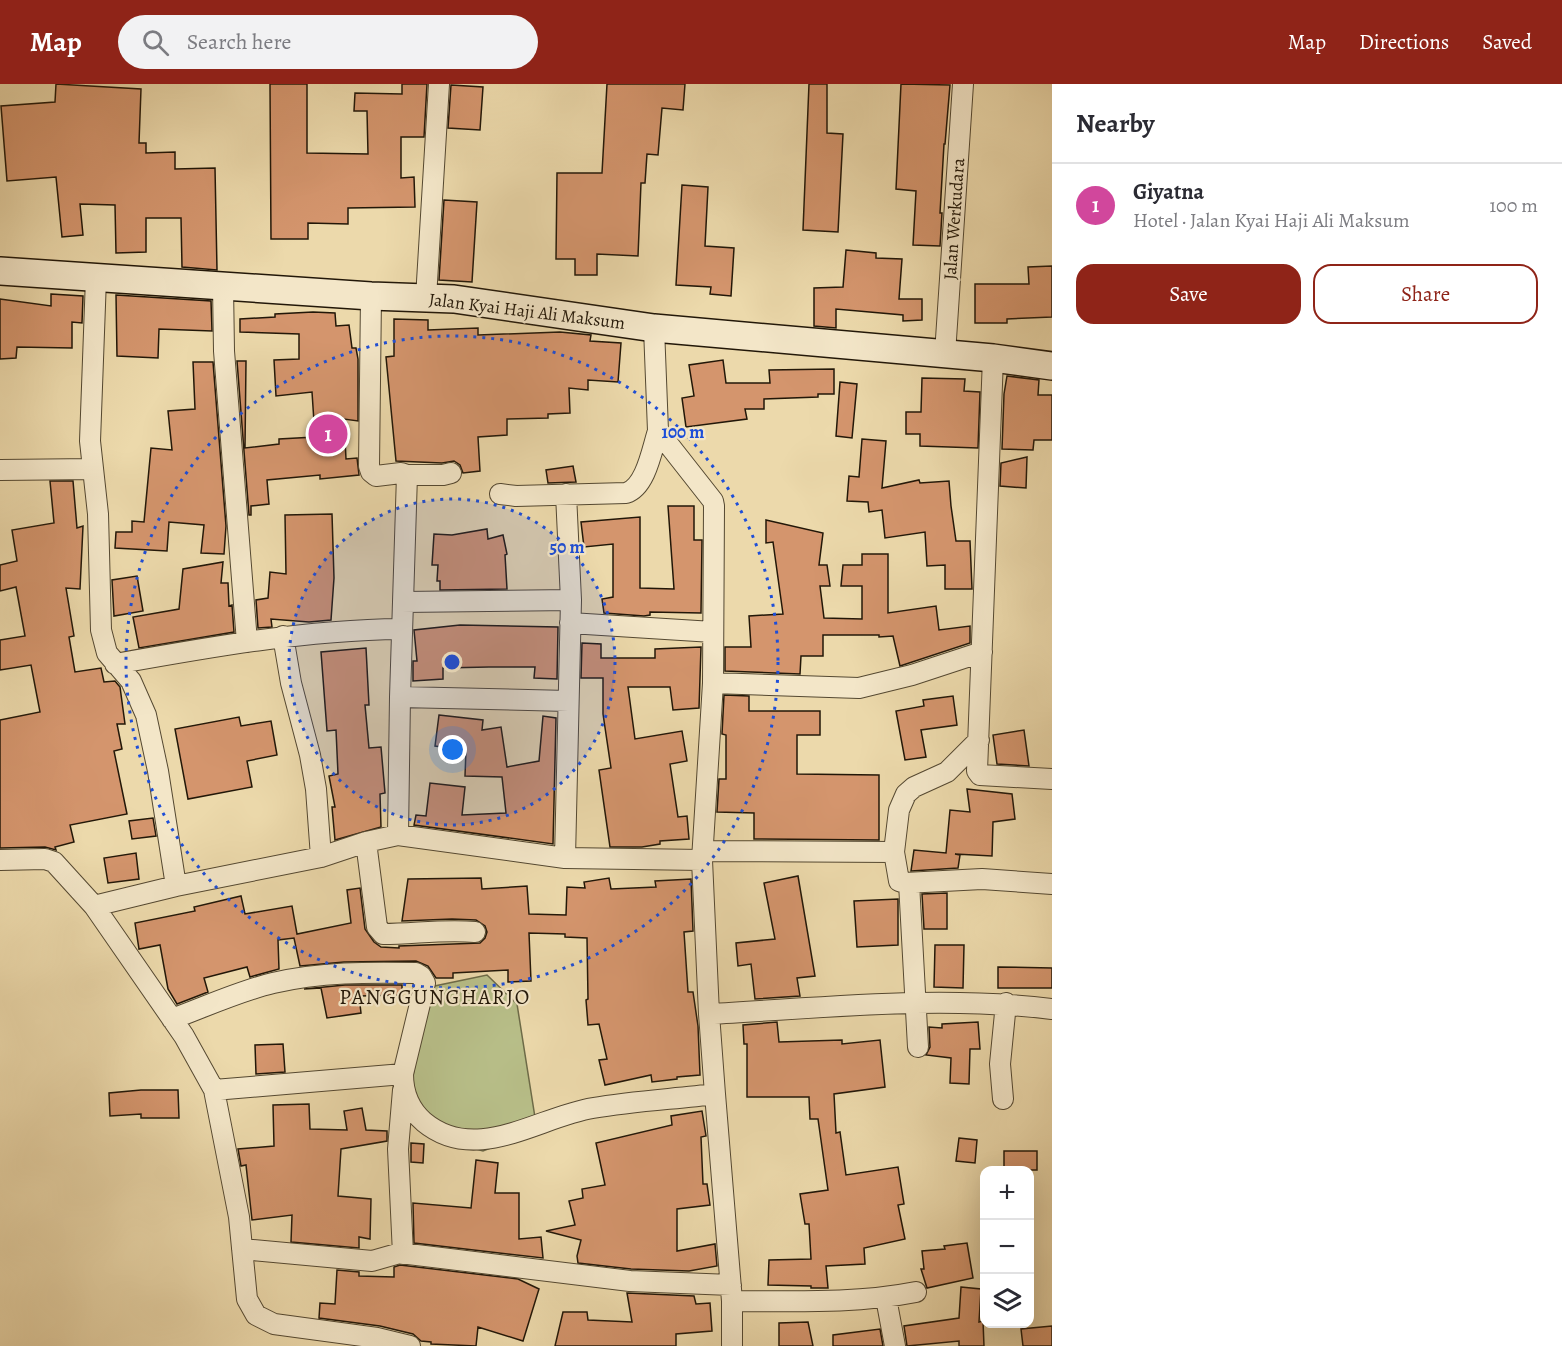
<!DOCTYPE html>
<meta charset="utf-8">
<style>
:root{--surface:#fff;--page:#f2f2f3;--text:#2b2b33;--muted:#7c7c81;--line:#e1e1e2;--accent:#8f2418}
body{margin:0;font-family:Alegreya,serif;background:var(--page);color:var(--text)}
.controls{position:absolute;right:18px;bottom:18px;display:grid;overflow:hidden;border-radius:12px;box-shadow:0 6px 24px #0002}
.controls button{width:54px;height:54px;display:grid;place-items:center;padding:0;border:0;border-bottom:2px solid var(--line);background:var(--surface);color:var(--text);font:30px sans-serif}
.you{position:absolute;left:453px;top:666px;width:21px;height:21px;margin:-15px;border:4px solid #fff;border-radius:50%;background:#1a73e8;box-shadow:0 0 0 9px #1a73e833}
.badge{display:grid;place-items:center;width:39px;height:39px;border-radius:50%;background:var(--accent);color:#fff;font-size:20px;font-weight:700}
.pin{position:absolute;translate:-50% -50%;border:3px solid #fff;box-shadow:0 2px 6px #0006}
.list{margin:0;padding:0;list-style:none}
h2{display:flex;justify-content:space-between;align-items:center;height:78px;margin:0;padding:0 24px;font-size:26px}
h2 small{font-size:20px;font-weight:400;color:var(--muted)}
.list li{display:grid;grid-template-columns:39px 1fr auto;gap:18px;align-items:center;box-sizing:border-box;height:84px;padding:0 24px;border-top:2px solid var(--line)}
.list b{display:block;font-size:22px;white-space:nowrap}
.list p{margin:0;font-size:20px;white-space:nowrap;color:var(--muted)}
.list em{font-size:20px;font-style:normal;color:var(--muted)}
.actions{display:flex;gap:12px;padding:18px 24px}
.actions a{flex:1;padding:14px 0;border:2px solid var(--accent);border-radius:18px;text-align:center;font-size:21px;color:var(--accent)}
.actions .main{background:var(--accent);color:#fff}
.icon{flex:none;width:33px;height:33px;fill:none;stroke:currentColor;stroke-width:2;stroke-linecap:round;stroke-linejoin:round}
.map{position:relative;flex:none;width:1052px;height:1262px;overflow:hidden}
header{display:flex;align-items:center;gap:36px;box-sizing:border-box;height:84px;padding:0 30px;background:var(--accent);color:#fff}
header strong{font-size:28px}
nav{display:flex;gap:33px;margin-inline-start:auto;font-size:21px}
.search{width:420px;height:54px;background:var(--page);display:flex;align-items:center;gap:15px;box-sizing:border-box;padding:0 21px;border-radius:33px;color:var(--muted);font-size:22px}
main{display:flex}
aside{flex:1;background:var(--surface)}
.map>svg:first-child{display:block}
</style>
<header>
<strong>Map</strong>
<div class="search"><svg class="icon" aria-label="search" viewBox="0 0 24 24"><circle cx="10" cy="10" r="6"/><path d="M15 15l6 6"/></svg>Search here</div>
<nav><a>Map</a><a>Directions</a><a>Saved</a></nav>
</header>
<main>
<div class="map">
<svg width="1052" height="1262" viewBox="0 0 1052 1262">
<rect width="100%" height="100%" fill="#ecd9ab"/>
<filter id="stains"><feTurbulence type="fractalNoise" baseFrequency=".00333" numOctaves="4"/><feColorMatrix values="0 0 0 0 .2 0 0 0 0 .09 0 0 0 0 .02 0 0 0 .5 -.17"/></filter>
<radialGradient id="worn" r=".72"><stop offset=".6" stop-color="#630" stop-opacity="0"/><stop offset="1" stop-color="#630" stop-opacity=".3"/></radialGradient>
<path fill="#b8bf89" stroke="#6d6b48" stroke-width="1.5" d="M487,891L517,920L537,1046L483,1067L430,1053L411,1002L430,903Z"/>
<path fill="#d4956d" stroke="#221708" stroke-width="1.5" d="M56,0L141,5L139,59H146V69L175,68V85L215,84L217,186L182,183L181,134H146V168L116,169L115,121L80,120L83,151L62,153L56,93L7,97L1,22L55,18Z
M270,0H307V69L368,70L367,27H354L355,9L402,10V0H427L424,53H401V94L414,93L415,123L348,124V140L308,139V155H271Z
M607,0H685L683,26L662,24L658,71L647,70L645,99H641L638,172L597,170V191H575V175H556L557,89H602Z
M809,0H827V49L843,50L838,148L803,146Z
M901,0L950,1L945,60H944L940,129H942L940,162L913,161L916,107L896,105Z
M451,1L483,3L480,46L448,44Z
M682,101L708,103L705,162L734,164L731,212L710,210L711,203L676,201Z
M444,116L477,118L472,198L439,196Z
M846,166L876,169V174L902,175L899,215H922V236L903,237V231L836,225V244L814,242V204L843,203Z
M1052,182V233L1007,235V239H975V200H1029L1028,183Z
M51,210L83,212L82,239L72,238V264L17,263L16,274L0,275V215L51,222Z
M116,211L211,217L212,247L159,245L158,274L117,272Z
M313,228L335,229L336,242L349,241L352,264H356L358,275V337L344,335L346,375L357,374L359,391L320,395V391L267,396L269,420L251,422V431H249L237,277H246L245,364L279,360V355L315,353L312,308L276,312L274,276L299,275V250L240,248V235L275,233V230Z
M394,235L428,236V246L478,244V251L560,248L591,251L590,257L621,259L618,298L588,296V306L569,304L570,329L548,330V334L507,335V351L478,353L480,387L463,389L460,381L454,377L442,379L396,377L386,273L394,272Z
M723,276L726,299H770L769,286L834,285V310H818V313L764,315V325H745L747,335L686,343L682,314L694,312L689,281Z
M193,278H213L226,442L224,470L201,469L204,441L169,438L167,467L115,464L116,448H132V437L144,438L151,364L172,366L168,327L195,325Z
M1007,292L1039,296L1038,311H1052V356H1034L1033,366L1002,365L1004,310Z
M922,294L965,295L964,307L980,308L978,364L920,362V350H906V328H921Z
M840,298L857,300L852,354L836,352Z
M862,355L886,357L882,404L919,396L920,399L949,397L951,422L956,457H970L972,505H945V481L927,482L925,448L885,454L882,426L869,428L868,418L847,417L849,392L859,393Z
M1027,373L1026,404L1000,402L1001,379Z
M573,382L576,398L548,399L546,386Z
M50,397H73L77,444L83,442L80,505L66,504L74,552L69,553L75,588L101,584L104,598L115,597L120,603L125,640H117L122,665L114,667L127,730L70,741L74,758L55,763L56,766L45,763L0,764V636L40,628L31,581L0,586V556L25,552L16,503L0,507V481L17,477L12,446L54,439Z
M668,422H694V456H702L701,529L650,528V531L644,532L604,529L602,515L613,513V460L584,463L581,438L640,433V504L674,505Z
M332,430L334,494L331,536L309,538L271,535L272,543L258,544L256,516L268,514L270,488L286,490L285,431Z
M766,436L823,449L819,481H827L830,502H820L824,534L862,535V502H841L843,481H862V470H888V529L936,522L939,546L970,542V559L900,582L893,552L879,553V551H823V572H801L800,590L725,587V563H751L749,532L783,530L773,458L766,459Z
M487,445L488,455L503,451L507,470L505,471L507,505L440,506V497H437L438,481H432L434,450L452,451Z
M223,478L221,499H228L229,522L232,521L234,548L139,564L133,533L179,525L183,485Z
M137,492L143,527L114,532L112,496Z
M460,541L558,543L557,595L534,594L535,583H489L443,584V595L413,597V577H417L414,546Z
M582,559L601,560V574H655V565L701,563L699,624L673,626L670,603H628L635,655L682,647L687,677L670,680L678,733L687,732L689,755L660,757V760L642,763H610L599,686L611,684L603,630V594H581Z
M366,564L369,621H365L369,664L381,663L385,709L380,710L381,743L335,756L332,723H335L329,692L338,690L336,646L327,647L321,568Z
M724,611L749,612V627H820V651H797V690L879,691V756L754,755V729L717,728L719,695H726V651L722,650Z
M953,612L957,641L921,646L926,673L905,676L896,627L924,622L923,616Z
M439,631L483,636L482,646L501,643L507,683L539,677L543,632L556,634L553,760L414,741L416,731L426,732L430,699L465,703L462,731L506,729L502,693L465,692L466,666L435,662Z
M239,633L241,642L271,637L277,671L247,677L252,703L188,715L175,645Z
M1024,646L1029,682L997,680L993,651Z
M967,705L1012,710L1015,735L993,738L992,772L955,770L960,771L958,784L911,787L914,766L946,769L950,726L970,728Z
M153,734L156,752L132,755L129,737Z
M136,769L139,795L108,799L104,774Z
M798,792L815,892L797,894L800,912L755,915L751,880L738,882L736,859L775,855L764,799Z
M481,794L482,805L527,802L529,830L566,831L567,803L585,804L584,798L609,794L611,805L656,803L655,797L691,795L693,847L684,848L688,908H693L698,942L700,991L677,993V995L652,998L651,991L605,1001L599,976L607,975L599,940L588,941L586,916L588,915L587,854L565,853V850L529,849L531,897L508,898V886L453,889V894H436L428,882L416,877L344,878L300,882L294,854L278,856L279,885L250,893L247,883L204,894L208,908L177,920L168,905L160,861L139,865L135,839L195,827L194,823L241,812L245,830L292,822L297,850L351,839L347,806L360,804L365,845L374,858L381,863L399,864V862L480,859L485,854L487,848L485,842L476,836L452,835L402,837L408,795Z
M947,809V845H924L922,810Z
M898,815V861L857,863L854,817Z
M935,861H964L963,904L934,903Z
M998,883L1052,884V904H998Z
M345,901H402V911L359,912L361,929L327,934L321,904L304,905Z
M777,938L779,958L842,956V960L880,956L885,1003L834,1010L836,1049L840,1048L846,1091L898,1083L904,1120L898,1121L905,1155L864,1164L865,1180L826,1182L828,1204H811V1202L768,1201L769,1176L811,1175L809,1140H805L800,1110L828,1106L818,1035H810L809,1013H747V960H744L743,941Z
M978,938L980,965H970L969,1000L950,999L951,974L926,971L930,963L929,943L942,944V940Z
M283,960L285,988L256,990L255,961Z
M141,1006H178L179,1034H141V1030L110,1032L109,1009Z
M309,1020L310,1045L347,1046L344,1027L362,1024L366,1046L387,1047V1057L341,1065L338,1112L371,1115L370,1155L359,1153V1164L291,1158L292,1131L252,1136L246,1081L241,1082L238,1065L274,1062L273,1021Z
M702,1027L706,1052L701,1053L703,1100H707L710,1121L677,1125V1167L715,1160L717,1182L689,1187L631,1185L578,1179L577,1172L581,1156L546,1147L575,1141L569,1117L583,1114L582,1105L605,1101L596,1059L672,1041L671,1032Z
M959,1054L977,1056L975,1079L956,1077Z
M411,1059L424,1060L423,1079L411,1078Z
M1004,1067H1037V1086H1004Z
M476,1076L498,1079L495,1109H519V1155L541,1153L543,1174L414,1159L413,1119L471,1124Z
M967,1159L973,1194L927,1204L921,1185H924L922,1167L945,1165L944,1162Z
M400,1181L518,1195L539,1205L523,1257L478,1243L476,1262L431,1260V1258L421,1257L413,1250L380,1242L319,1234L320,1219L335,1220L337,1186L359,1188V1192L394,1193V1183Z
M961,1203L981,1205L979,1238L983,1237L984,1262H959V1257L907,1262L904,1242L959,1234Z
M627,1209L694,1212L696,1220L710,1219L712,1247L676,1250V1262H555L563,1228H587L588,1236L632,1238Z
M808,1238L813,1262H779V1239Z
M1052,1242V1262H1023L1021,1245Z
M880,1245L883,1262H833V1251Z"/>
<g fill="none" stroke-linecap="round" stroke-linejoin="round">
<g stroke="#544831" stroke-width="22">
<path id="street" d="M96,194L90,357L98,430L101,546L107,569L131,597L146,631L158,687L176,802
M223,202L224,267L247,558
M371,212L369,382L371,388L376,392L401,389L407,391L400,613L398,751
M426,214L439,0
M945,270L963,0
M993,274L977,687L980,691L1052,695
M0,386L93,385
M407,391H443L451,389
M500,410L516,412L626,409C646,403 652,365 658,347
M403,518L571,516
M570,539L713,548
M283,552L291,599L310,671L316,705L321,773
M115,580C210,563 305,546 401,545
M713,599L859,604L912,591L982,568
M400,613L568,617
M366,758L377,843L383,850C414,850 444,845 475,848
M703,767L894,768L899,797L905,799L982,795L1052,800
M894,768L899,726L906,710L914,703L947,688L979,656
M565,774L571,516L566,410
M0,776L45,775L54,778L94,822L176,802L321,773L366,758L398,751L565,774L702,776L713,599L714,422L713,417L658,347L654,244
M702,776L709,930L715,1010
M909,799L918,963
M94,822L184,952L214,1006L239,1133L247,1215L256,1231L274,1240L377,1254L410,1262
M709,930C823,924 938,911 1052,925
M172,935C205,923 239,907 273,899C320,888 368,888 416,889L421,892L425,899L403,990
M214,1006L403,990C403,1009 409,1025 424,1038C476,1081 538,1033 593,1024C633,1017 675,1015 715,1010L732,1217C794,1217 855,1220 916,1208
M403,1006L398,1065L403,1170
M1003,1015L1000,980L1006,919
M242,1165L372,1177L400,1169L630,1197L731,1201
M886,1214L895,1262
M732,1262V1217"/>
</g>
<g stroke="#221708" stroke-width="30">
<path id="secondary" d="M0,187L371,212L454,215L654,244L993,274L1052,282"/>
</g>
<use href="#street" stroke="#f3e6c8" stroke-width="20"/>
<use href="#secondary" stroke="#f3e6c8" stroke-width="27"/>
</g>
<circle cx="452" cy="578" r="163" fill="#1d4ed8" fill-opacity=".12"/>
<g fill="none" stroke="#1d4ed8" stroke-width="3" stroke-dasharray="3 6">
<circle cx="452" cy="578" r="163"/>
<circle cx="452" cy="578" r="326"/>
</g>
<g text-anchor="middle" dominant-baseline="central" stroke-width="4.5" stroke-linejoin="round" paint-order="stroke">
<g font-size="18" fill="#221708" stroke="#f3e6c8">
<text transform="translate(954 135) rotate(-86)">Jalan Werkudara</text>
<text transform="translate(527 227) rotate(7)">Jalan Kyai Haji Ali Maksum</text>
</g>
<g font-size="21" letter-spacing="1.5" fill="#221708" stroke="#f3e6c8">
<text x="435" y="913">PANGGUNGHARJO</text>
</g>
</g>
<circle cx="452" cy="578" r="9" fill="#1d4ed8" stroke="#f3e6c8" stroke-width="3"/>
<g font-size="18" text-anchor="middle" font-weight="bold" fill="#1d4ed8" stroke="#f3e6c8" stroke-width="4.5" stroke-linejoin="round" paint-order="stroke">
<text x="683" y="354">100 m</text>
<text x="567" y="469">50 m</text>
</g>
<rect width="100%" height="100%" filter="url(#stains)"/>
<rect width="100%" height="100%" fill="url(#worn)"/>
</svg>
<div class="controls">
<button>+</button>
<button>−</button>
<button><svg class="icon" aria-label="layers" viewBox="0 0 24 24"><path d="M12 4l9 5-9 5-9-5zM3 14l9 5 9-5"/></svg></button>
</div>
<div class="you"></div>
<div class="pin badge" style="left:328px;top:350px;background:#d1479c">1</div>
</div>
<aside>
<h2>Nearby<small></small></h2>
<ul class="list">
<li><span class="badge" style="background:#d1479c">1</span><div><b>Giyatna</b><p>Hotel · Jalan Kyai Haji Ali Maksum</p></div><em>100 m</em></li>
</ul>
<div class="actions"><a class="main">Save</a><a>Share</a></div>
</aside>
</main>
